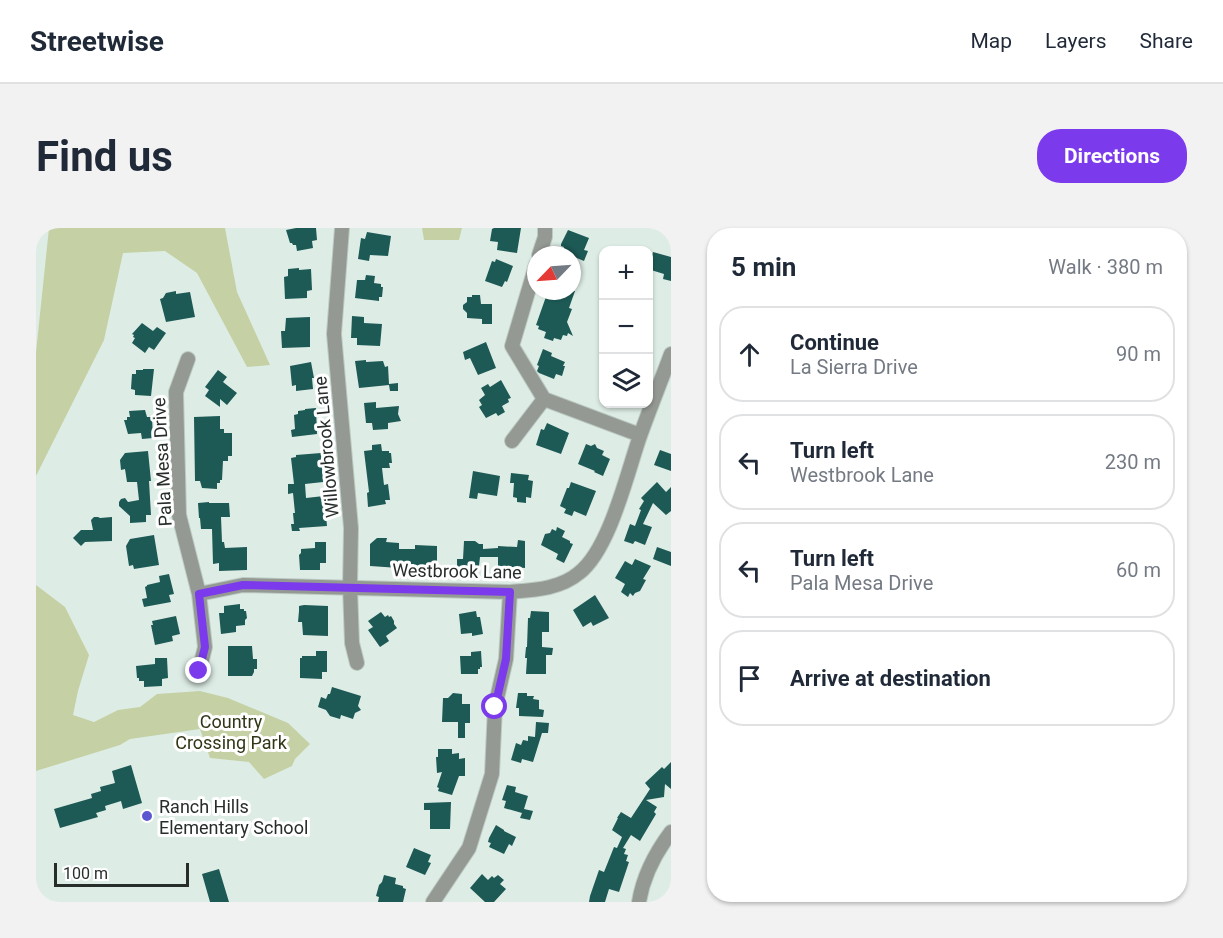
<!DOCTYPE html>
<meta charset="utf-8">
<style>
:root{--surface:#fff;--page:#f2f2f3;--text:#1f2937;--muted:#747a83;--line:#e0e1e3;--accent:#7c3aed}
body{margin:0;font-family:Roboto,sans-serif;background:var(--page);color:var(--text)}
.controls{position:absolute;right:18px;top:18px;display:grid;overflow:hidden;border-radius:12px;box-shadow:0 2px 4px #0004}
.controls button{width:54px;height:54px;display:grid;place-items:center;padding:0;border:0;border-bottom:2px solid var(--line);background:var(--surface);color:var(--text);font:30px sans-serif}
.compass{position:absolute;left:491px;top:18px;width:54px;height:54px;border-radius:50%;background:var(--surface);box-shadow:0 2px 4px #0004;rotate:245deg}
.scale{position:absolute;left:18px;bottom:15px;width:135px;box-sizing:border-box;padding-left:6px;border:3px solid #272d2a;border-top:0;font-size:16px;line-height:21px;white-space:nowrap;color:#272d2a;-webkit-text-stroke:4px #fff;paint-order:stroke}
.stop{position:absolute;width:18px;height:18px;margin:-14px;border:4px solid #7c3aed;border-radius:50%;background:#fff}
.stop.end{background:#7c3aed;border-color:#fff;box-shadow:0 2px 6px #0008}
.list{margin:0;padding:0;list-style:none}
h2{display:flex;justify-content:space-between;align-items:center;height:78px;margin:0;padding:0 24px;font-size:26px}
h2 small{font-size:20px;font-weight:400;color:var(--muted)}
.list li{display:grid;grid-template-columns:39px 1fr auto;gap:18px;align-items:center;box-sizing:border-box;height:96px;margin:0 12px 12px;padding:0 12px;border:2px solid var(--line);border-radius:24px}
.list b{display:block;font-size:22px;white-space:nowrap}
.list p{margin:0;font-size:20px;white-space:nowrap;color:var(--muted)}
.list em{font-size:20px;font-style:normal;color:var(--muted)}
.icon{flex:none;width:33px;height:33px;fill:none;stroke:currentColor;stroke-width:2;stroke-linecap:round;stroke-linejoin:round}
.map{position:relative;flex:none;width:635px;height:674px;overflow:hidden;border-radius:24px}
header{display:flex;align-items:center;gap:36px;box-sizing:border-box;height:84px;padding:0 30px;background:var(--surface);border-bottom:2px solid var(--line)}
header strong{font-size:28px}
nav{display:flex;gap:33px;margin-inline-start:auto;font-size:21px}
.intro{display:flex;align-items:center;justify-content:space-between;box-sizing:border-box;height:144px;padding:0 36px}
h1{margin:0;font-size:42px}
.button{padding:15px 27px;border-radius:24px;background:var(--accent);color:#fff;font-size:21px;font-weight:700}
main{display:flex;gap:36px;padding:0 36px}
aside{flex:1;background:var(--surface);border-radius:24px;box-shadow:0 2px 4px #0004}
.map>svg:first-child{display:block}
</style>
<header>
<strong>Streetwise</strong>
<nav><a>Map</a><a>Layers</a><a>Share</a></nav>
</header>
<div class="intro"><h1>Find us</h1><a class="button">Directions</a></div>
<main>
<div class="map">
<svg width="635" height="674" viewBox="0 0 635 674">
<rect width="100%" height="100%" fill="#ddede5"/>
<path fill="#c5d1a4" d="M13,0H189L201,64L234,137L211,139L161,45L129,23L87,25L68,112L0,248V124Z
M386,0H426L423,12H388Z
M0,357L29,379L53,427L42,463L37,487L58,494L82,482L104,479L121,466L164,463L192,470L252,495L274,516L259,531L256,538L228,551L213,534L174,530L164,501L94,511L84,517L0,543Z"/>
<path fill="#1d5955" d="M260,0H280L281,12L276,13L277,20L261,23L260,17H257L256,15H254L250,2Z
M458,0H485L481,25L461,22L462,14L454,13L456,1Z
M532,2L553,10L548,22L552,23L548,33L536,28V27L526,24L528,19L525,18V16Z
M331,4L355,8L352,28L334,27L333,33L322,31L325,10L329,11Z
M617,24L635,29V53L627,51L628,46L615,42L616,38H613Z
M460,31L477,38L471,54L469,53L466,59L449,53L456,33L459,34Z
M263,40V42L275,41L276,62L271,63V70L249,71L248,49L252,48V41Z
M330,47L339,48L338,55L345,56V59H347L346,69H343V73L319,70L321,52H329Z
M140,63V66L154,64L159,89L130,94L124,71L127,70L130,65Z
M512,63H539L533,80L536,81L531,94L537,108L532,105L531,108L527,107L525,112L518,110L517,113L508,110L510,104L502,101L503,98L500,97Z
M436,67H444L445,76H456V96H446V91L431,90V85L427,81V77L431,74V69H436Z
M316,88L328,89V95L346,96L344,118L321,117V110H315Z
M274,89V119L246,120L245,103H249L250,90Z
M106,95L117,103L121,99L130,105L118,122L113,119L109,125L96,115L99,110L97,109L98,107L96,106Z
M450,114L460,140L442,147L434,130L429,132L427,124Z
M507,121L516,125L515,128L529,134L527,138H529L526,148L520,146L518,151L503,145L501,143L503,138L501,137Z
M330,132V134L347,133L349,139L352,138L353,156L362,155V163H354L353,157L323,160L319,133Z
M275,134L278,150H276L277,161L260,163V157L256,158L254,138Z
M107,141H118L115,168L99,167V162L95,161L96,146H100V142H107Z
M182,142L191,149L187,154L201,165L191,177L184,171V179L169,168L173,162L169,159Z
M465,152L475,170L472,171L473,174L466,178L469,184L462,188L460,185L450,190L443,179L446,177L443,172L449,167L445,160L452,156L454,159Z
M340,174V180L363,178L362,186L365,193L352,195V201L337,202L336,195H330L328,175Z
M280,180L281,206L256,209L255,202L259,201L258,187L262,186V183L269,182V181Z
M109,182L111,189H116L117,210L106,211L105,205L92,206L88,192H91V189H94L93,183Z
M184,188V201H188V205H196V228H192V233H187L186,252H184V255H181V261L166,260L164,253H159L158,189Z
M511,195L533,205L525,226L500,217L505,201L508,202Z
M345,216L346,223H353V225H355L356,235H353L354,240H346L348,257L352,256L354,272H349L350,276L332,279L331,265L333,264L328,223L336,222V217Z
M550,216L555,218L559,216L561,220L568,223L566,227L574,231L567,248L558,244L559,243L542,236Z
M624,222L635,226V243L618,237Z
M112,223L115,253H113L115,287H110V294L94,295V288L83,278V274L85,271L89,270L92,274L103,272L101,254H91L89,241L85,242L84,232L89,225Z
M285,225L287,254L269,256L270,270L288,268L291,298L263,300L264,303H256L255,296H258L257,285H259L257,265L252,266V256H258L255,230L260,229V227Z
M437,243L464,248L461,268L442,265L441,271L433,270Z
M475,245L493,247L492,252L497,253L495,270L490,269V275L481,274V270L477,269L478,255H474Z
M535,254L560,263L550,288L538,283L536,288L528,285L530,281L524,278L531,260H533Z
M621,254L630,264L635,259V283L630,287L617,275L607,296L616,299L609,317L599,313L597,316L588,313L594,296L599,298L605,282L603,281L608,273L605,270Z
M173,274V275H193L194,289H185L186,314H188L189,320L211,319V342L183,343V335L177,336L176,301H165L164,290H163L162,275Z
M58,289H62L64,290L76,289V313L49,314L45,318L37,310L45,302H57L55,292Z
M521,299L529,303L526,309L534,313V315L537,316L528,335L520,331L522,326L505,317L509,306L514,305L516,301L520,303Z
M118,307L123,337L98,341L97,337L93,338L90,318L94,311Z
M341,310H351L350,314L363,315V321H379V317L401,318V338L389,337L391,341L378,340V336H363V340L334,338V316Z
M482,312L489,313V340L462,338V329H444L443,338H441V341H421V331H427L428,313H439L443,316H447V321L462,320V318L481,319Z
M279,314H290V335H284V342H264L263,327L265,325V321L279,320Z
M621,319L635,324V338L617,331Z
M599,331L615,338L607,351L610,352L604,363L599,365L597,368L594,365L592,369L585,364L589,356L579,350L589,333L596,337Z
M133,346L138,366L133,367L135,374L108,379L106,371L111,370L109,359L111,358V357L124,354L123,348Z
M559,367L573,390L557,398L555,394L547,399L537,382Z
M204,376V381H208V383H210L211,390L209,392V397L200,398V404L185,406L183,385H188V378Z
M268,377L292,378V408L267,407L266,394H262L263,383V378Z
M440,383L441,389H444L447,406L436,408V405L425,406L423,386Z
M495,383L513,384V404H506V419L517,420L516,427H510V446H490L491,430H489L490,419H491L492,390H494Z
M345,384L349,389L352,387L353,389L355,388L358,393V396L361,400L350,408L353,413L344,419L332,402L337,399L332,393Z
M140,388L144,406L136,408L137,413L119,417L115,397H117L116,393Z
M192,418H216L217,431H221V441H218V444L216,448H192Z
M280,423H291V444H286V451L264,450V430H266V428H280Z
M445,423L446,439H444V441H442V446H425L424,428H435V424Z
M119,430H131L132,450L126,451V458L108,459V453H103V450H101L100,438L119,436Z
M296,459L325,468L322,478L325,482L319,485L317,491L305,487L304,491L294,488L290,482L282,479L285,469L290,471L292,466H294Z
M417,465L426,466V476H434V495H429V510H422V494H406L407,470H412Z
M482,465H491V468H498L497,471L503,472V481L508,482L507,489L483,488V480H480Z
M500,494L513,495L512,505H506L497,534L486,531L485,535L475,532L480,515L485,517L487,512L492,513V508L499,509Z
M402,521H416V526L423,525V531L429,530V548H423L416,567L402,563L403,560L401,559L406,544L401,545L400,529H402Z
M635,534V561L629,556L628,569L610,572L621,579L618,584L620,586L604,613L595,607L587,620L590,621L588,626L592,627L590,633L593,634L583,664L573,661L569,674H553L554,668L563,642L568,644L578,619L581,620L586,609L576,602L582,590H581L585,584L595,590L614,561L609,555L626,539L628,541Z
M95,537L106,575L87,581L85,573L69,578L70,582L60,585L62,589L24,600L18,581L56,570L55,566L65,563L64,559L79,555L76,543Z
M471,557L480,559L479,564L492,568L488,581L497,583L494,592L484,590L486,585L468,580L470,573L466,572Z
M415,574L414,601H394V582H388V575Z
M460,597L468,602V603L480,609L476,618L473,616L468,626L453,619L455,615L452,614L453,610Z
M378,620L395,627L392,634L395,635L389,647L370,639Z
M183,641L193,674H174L166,646Z
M446,646L452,652L456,648L458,650L462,647L468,652L464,656L470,661L458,674H449L434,660Z
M348,647L360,650L359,656L367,658V660L370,661L367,674H342L343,669L340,668L343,657L346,654Z"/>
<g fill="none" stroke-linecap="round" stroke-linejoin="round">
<g stroke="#bccac3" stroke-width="16">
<path id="minor" d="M306,0L298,106L315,300L314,359L316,415L321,435
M503,27L509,9V0
M500,37L476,118L508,171L604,207
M152,131L140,164L143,287L163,366L169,419L163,443
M476,213L508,171
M163,366L207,357L474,364C498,362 524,361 543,345C574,321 591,245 604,208C614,180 625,153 635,126
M397,674L433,620L456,546L459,479L470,431L474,364
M603,674C607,649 620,624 635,604"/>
</g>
<use href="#minor" stroke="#959994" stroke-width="14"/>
</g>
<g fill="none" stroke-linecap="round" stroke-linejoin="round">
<path stroke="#7c3aed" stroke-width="8" d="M163,443L169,419L163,366L207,357L474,364L470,431L459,479"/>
</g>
<circle fill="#5c58d0" stroke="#fff" stroke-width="2" cx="111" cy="588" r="6"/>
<g text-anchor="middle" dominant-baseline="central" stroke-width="6" stroke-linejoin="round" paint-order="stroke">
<g font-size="18" fill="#272d2a" stroke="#fff">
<text transform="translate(290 219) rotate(-95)">Willowbrook Lane</text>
<text transform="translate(126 234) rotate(-93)">Pala Mesa Drive</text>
<text transform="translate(421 343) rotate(1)">Westbrook Lane</text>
</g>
<g font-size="18" fill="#303716" stroke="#fff">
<text x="195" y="493">Country<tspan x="195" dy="21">Crossing Park</tspan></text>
</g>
<g font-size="18" fill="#272d2a" stroke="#fff" text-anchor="start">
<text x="123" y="578">Ranch Hills<tspan x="123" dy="21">Elementary School</tspan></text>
</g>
</g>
</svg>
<div class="controls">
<button>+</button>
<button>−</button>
<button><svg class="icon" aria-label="layers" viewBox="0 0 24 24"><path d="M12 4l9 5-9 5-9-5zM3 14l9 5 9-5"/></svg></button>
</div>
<svg class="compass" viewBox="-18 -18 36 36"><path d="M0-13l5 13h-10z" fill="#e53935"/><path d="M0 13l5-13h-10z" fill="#747a83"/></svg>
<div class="scale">100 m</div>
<div class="stop" style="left:459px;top:479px"></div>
<div class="stop end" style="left:163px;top:443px"></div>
</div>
<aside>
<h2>5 min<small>Walk · 380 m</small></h2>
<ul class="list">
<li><svg class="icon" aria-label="ahead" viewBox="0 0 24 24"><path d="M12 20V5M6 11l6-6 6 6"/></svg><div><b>Continue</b><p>La Sierra Drive</p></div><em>90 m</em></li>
<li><svg class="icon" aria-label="left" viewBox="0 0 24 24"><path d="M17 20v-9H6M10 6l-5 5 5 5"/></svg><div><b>Turn left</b><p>Westbrook Lane</p></div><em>230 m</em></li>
<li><svg class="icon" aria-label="left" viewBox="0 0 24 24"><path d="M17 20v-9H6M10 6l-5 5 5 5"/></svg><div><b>Turn left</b><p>Pala Mesa Drive</p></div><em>60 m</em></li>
<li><svg class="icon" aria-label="arrive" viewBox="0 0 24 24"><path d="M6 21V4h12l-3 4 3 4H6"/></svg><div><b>Arrive at destination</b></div></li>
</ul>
</aside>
</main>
